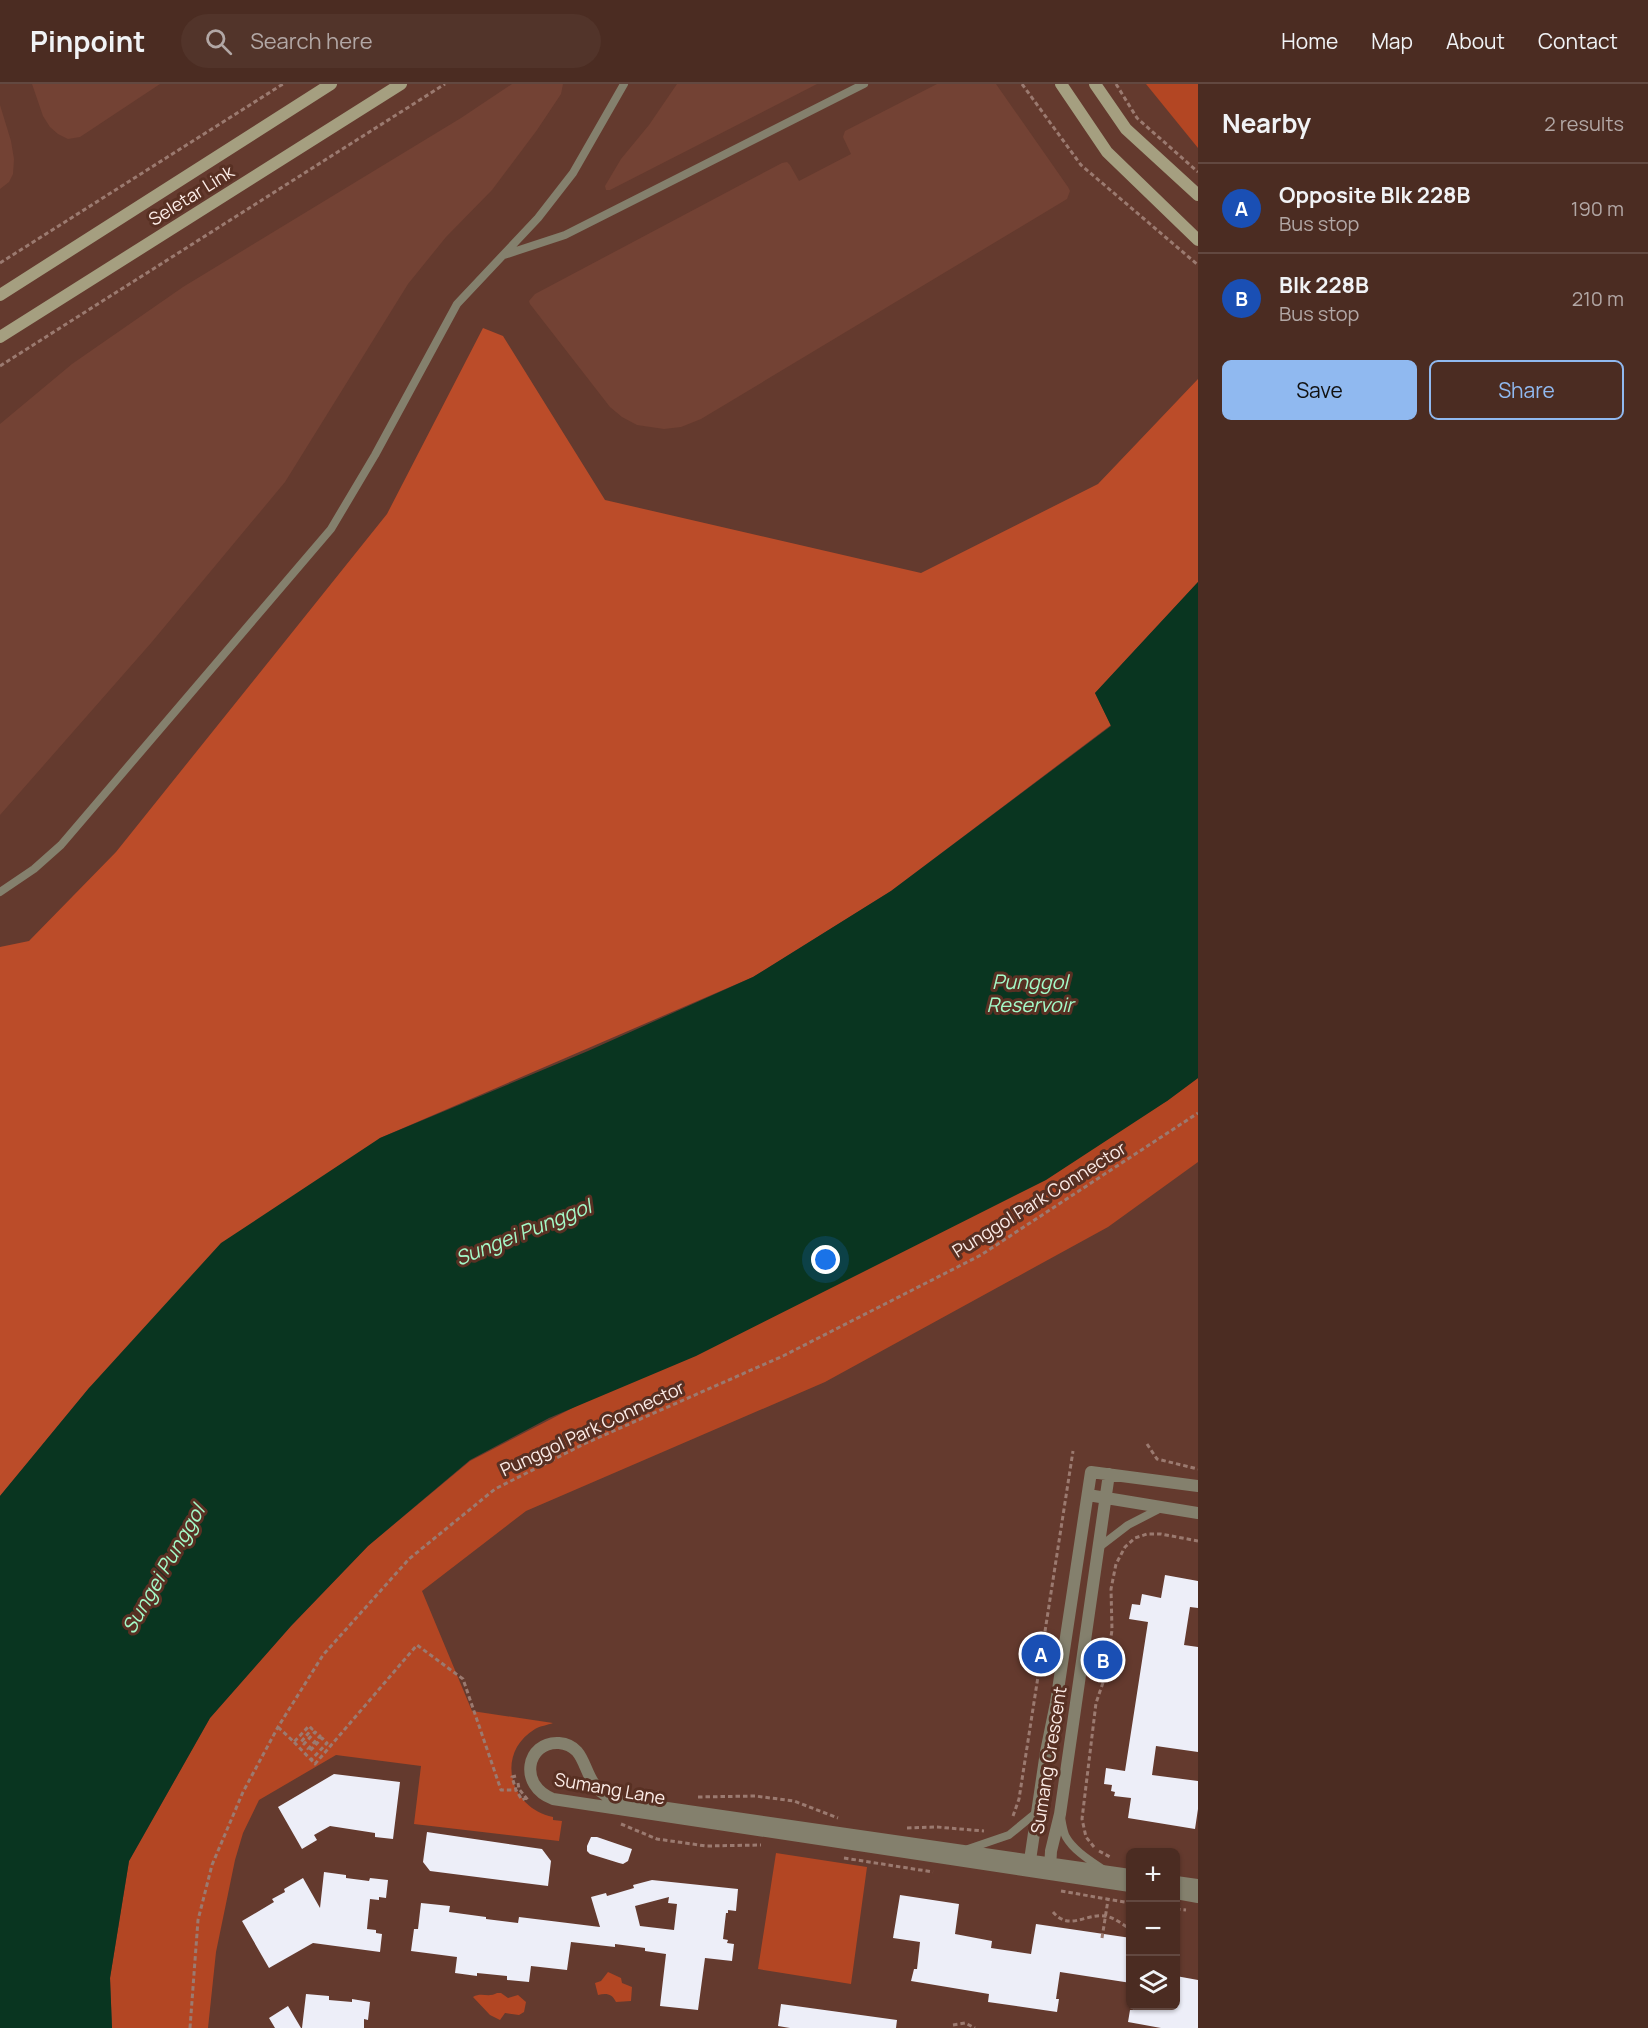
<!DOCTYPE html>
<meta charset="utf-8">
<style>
:root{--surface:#4b2c22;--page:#52342a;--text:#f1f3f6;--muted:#b2a7a5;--line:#624840;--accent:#90b9f0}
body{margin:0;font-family:Manrope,sans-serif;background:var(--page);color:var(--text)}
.controls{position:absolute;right:18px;bottom:18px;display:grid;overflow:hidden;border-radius:9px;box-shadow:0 2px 4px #0004}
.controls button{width:54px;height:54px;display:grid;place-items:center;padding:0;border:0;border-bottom:2px solid var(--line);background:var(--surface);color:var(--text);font:30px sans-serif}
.you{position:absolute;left:826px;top:1176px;width:21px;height:21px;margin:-15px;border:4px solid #fff;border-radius:50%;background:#1a73e8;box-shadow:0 0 0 9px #1a73e833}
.badge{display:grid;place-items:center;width:39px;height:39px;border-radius:50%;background:var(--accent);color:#fff;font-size:20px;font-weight:700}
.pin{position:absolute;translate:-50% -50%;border:3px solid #fff;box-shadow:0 2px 6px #0006}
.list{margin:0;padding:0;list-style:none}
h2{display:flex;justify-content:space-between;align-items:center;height:78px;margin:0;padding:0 24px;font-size:26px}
h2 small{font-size:20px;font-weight:400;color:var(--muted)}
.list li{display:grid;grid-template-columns:39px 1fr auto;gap:18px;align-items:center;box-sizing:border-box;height:90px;padding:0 24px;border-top:2px solid var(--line)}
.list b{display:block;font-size:22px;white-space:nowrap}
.list p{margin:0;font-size:20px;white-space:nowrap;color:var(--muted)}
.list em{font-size:20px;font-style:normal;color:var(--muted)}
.actions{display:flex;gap:12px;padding:18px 24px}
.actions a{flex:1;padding:14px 0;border:2px solid var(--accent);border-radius:9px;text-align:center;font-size:21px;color:var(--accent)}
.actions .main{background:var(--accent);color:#111}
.icon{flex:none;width:33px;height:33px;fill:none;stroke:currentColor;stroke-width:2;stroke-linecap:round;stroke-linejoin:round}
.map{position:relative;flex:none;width:1198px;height:1944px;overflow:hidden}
header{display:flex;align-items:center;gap:36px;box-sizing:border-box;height:84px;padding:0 30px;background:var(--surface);border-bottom:2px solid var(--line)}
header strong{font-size:28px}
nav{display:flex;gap:33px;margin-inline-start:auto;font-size:21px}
.search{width:420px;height:54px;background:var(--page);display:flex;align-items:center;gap:15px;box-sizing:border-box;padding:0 21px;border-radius:33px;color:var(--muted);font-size:22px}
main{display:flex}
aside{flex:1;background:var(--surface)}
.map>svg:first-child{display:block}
</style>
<header>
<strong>Pinpoint</strong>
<div class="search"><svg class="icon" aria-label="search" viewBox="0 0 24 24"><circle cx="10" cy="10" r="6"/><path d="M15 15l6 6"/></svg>Search here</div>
<nav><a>Home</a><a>Map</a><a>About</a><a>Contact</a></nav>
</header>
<main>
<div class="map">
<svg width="1198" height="1944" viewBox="0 0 1198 1944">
<rect width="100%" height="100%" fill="#643a2e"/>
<path fill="#734234" d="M32,0H160L80,53L68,55L58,50L50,43L43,32Z
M512,0H563L561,10L537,46L492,106L446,153L408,200L285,398L151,559L0,731V340L72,280L183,203L461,34Z
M677,0H817L610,106H606L605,102L621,75L649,41Z
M937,0H996L1068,103L1070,107L1067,115L701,335L681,343L664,345L637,341L622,333L610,323L530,220L529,217L535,210L782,79L787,78L790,81L799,97L851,70L843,53L845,47Z
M0,21L11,57L14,75L13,90L9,98L0,105Z"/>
<path fill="#b34623" d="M1146,0H1198V64Z
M1198,994V1078L1108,1143L825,1298L526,1427L422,1507L472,1627L553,1639C548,1641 540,1642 535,1645C495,1669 509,1724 553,1733V1736L562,1737L559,1757L414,1740L421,1682L336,1671L259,1716L243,1749L235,1776L216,1868L208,1944H112L110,1894L129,1777L210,1634L291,1542L368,1462L470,1377L1167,1017Z
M776,1769L867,1783L851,1900L758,1885Z
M608,1888L621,1894L622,1899L632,1903L631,1917L616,1918C612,1910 607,1909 598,1911L595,1899L601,1897Z
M497,1909H501L508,1914L518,1911L526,1918L524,1928L519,1931L505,1929L500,1936L490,1931L473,1913C481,1908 489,1914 497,1909Z"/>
<path fill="#bb4c29" d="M483,244L503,252L605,416L921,489L1098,400L1198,295V498L1095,609L1111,641L891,807L753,893L380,1054L89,1304L0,1412V863L29,857L116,768L387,430Z"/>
<path fill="#093520" d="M1198,498V994L1167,1017L1046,1096L696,1272L549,1334L470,1376L368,1462L291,1542L210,1634L129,1777L110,1894L112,1944H0V1412L89,1304L221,1159L380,1054L588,967L753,893L891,807L1111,642L1095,609Z"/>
<path fill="#edeef8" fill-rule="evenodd" d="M1165,1491L1198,1497V1524L1190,1523L1184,1561L1198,1563V1668L1156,1662L1152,1691L1198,1697V1725L1195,1745L1128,1734L1131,1714L1114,1712L1115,1708L1111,1707L1112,1701L1104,1700L1106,1684L1125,1687L1148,1538L1129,1535L1132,1520L1140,1521L1142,1510L1161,1514Z
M334,1690L400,1698L393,1755L375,1753V1749L330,1742L314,1751L317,1756L302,1765L278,1723Z
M427,1748L542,1765L551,1777L548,1802L430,1787L423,1778Z
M591,1753H597L632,1765L628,1777L623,1780L619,1779L590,1770L587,1767V1762Z
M324,1788L346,1791V1794L369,1797L370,1794L388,1796L386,1814L379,1813V1816L370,1815L367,1845L376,1846V1849L382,1850L380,1868L313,1859L269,1884L242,1837L274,1818L272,1815L285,1808L284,1805L303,1794L320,1824Z
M652,1796L738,1805L736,1827L728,1826V1829H726L723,1855L728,1856L727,1859L734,1860L732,1877L705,1874L698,1926L660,1922L666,1870L645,1867V1864L615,1860V1863L571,1858L567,1886L531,1882L529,1898L507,1896V1892L477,1889V1892L455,1889L457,1873L411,1867L414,1845H418L421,1819L450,1822L449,1828L486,1833V1835L518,1839L519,1833L600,1843L591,1813L606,1809L607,1812L634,1804L633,1801ZM669,1813L668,1819L677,1820L674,1846L640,1842L635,1822Z
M900,1811L959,1820L955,1850L992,1857L991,1864L1031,1870L1036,1840L1131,1854V1899L1060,1888L1056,1915H1059L1057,1928L988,1918L989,1910L911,1897L914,1885H917L920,1858L893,1854Z
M1176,1892L1198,1896V1944H1161L1128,1938L1130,1926H1133L1134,1922H1176Z
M306,1910L329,1912V1916L352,1918V1915L370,1918L368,1936L364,1935V1944H302Z
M781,1920L897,1936L896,1944H790L778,1942Z
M288,1922L301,1944H275L269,1934Z"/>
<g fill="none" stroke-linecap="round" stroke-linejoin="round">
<path stroke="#9b7a70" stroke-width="3" stroke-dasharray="4.5 3" stroke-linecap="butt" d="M1022,0L1081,81L1198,181
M1116,0L1137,34L1198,88
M0,179L283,0
M0,282L445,0
M1147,1360L1157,1375L1198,1385
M278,1643L294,1658L309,1642L312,1645L301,1658L304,1660L315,1648L320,1652L308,1665L310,1667L322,1654L327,1659L311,1676
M294,1658L315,1680L417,1561L463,1595L501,1706H516
M516,1692L512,1693L516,1706L522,1716L526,1714
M518,1699L519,1705L528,1716
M698,1713L755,1712L794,1717L838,1734
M1013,1732L1019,1715L1073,1367
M621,1740L657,1755L706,1762L761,1761
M907,1744L937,1743L984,1747
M1094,1763L1086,1753L1082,1735L1096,1619L1105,1593L1112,1546L1111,1505L1116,1480L1125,1463L1135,1454L1147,1450H1161L1198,1457
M1099,1767L1112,1774
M844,1774L933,1788
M1061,1807L1130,1819
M1176,1825L1186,1826
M1053,1828C1069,1847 1084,1830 1104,1832C1114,1833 1122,1840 1130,1845
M1176,1845H1179
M1102,1854L1108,1816
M953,1941L965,1939L975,1944
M190,1944L198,1836L212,1781L243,1708L278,1643L323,1571L409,1475L495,1405L584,1360L783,1272L981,1171L1198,1029"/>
<path stroke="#84806d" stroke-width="8" d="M504,171L565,151L864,0
M0,808L34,785L61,761L331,445L375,371L457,220L538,134L573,89L624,0
M1098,1464L1128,1441L1163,1423
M1061,1733C1062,1739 1063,1747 1066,1753C1074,1767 1091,1777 1104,1786
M968,1765L1009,1751L1037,1728"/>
<path stroke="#84806d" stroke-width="12" d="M1088,1411L1198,1429
M1029,1783L1046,1668L1056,1619L1091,1388L1198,1402
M1050,1786L1051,1767L1060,1730L1109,1390
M1130,1791L619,1717C577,1706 594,1662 559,1659C526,1657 518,1702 553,1715L1130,1802
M1176,1798L1198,1801
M1176,1809L1198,1813"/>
<path stroke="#a59f80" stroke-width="12" d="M1061,0L1107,68L1198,156
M1095,0L1126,45L1198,111
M0,211L331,0
M0,253L401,0"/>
</g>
<g text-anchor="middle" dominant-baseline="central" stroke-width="6" stroke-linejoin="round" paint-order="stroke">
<g font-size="18" fill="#fcece7" stroke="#583023">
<text transform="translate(191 111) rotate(-32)">Seletar Link</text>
<text transform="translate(1039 1115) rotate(-32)">Punggol Park Connector</text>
<text transform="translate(592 1344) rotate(-25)">Punggol Park Connector</text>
<text transform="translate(1048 1676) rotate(-81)">Sumang Crescent</text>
<text transform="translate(610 1704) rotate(10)">Sumang Lane</text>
</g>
<g font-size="20" font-style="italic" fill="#a4fac8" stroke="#583023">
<text x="1030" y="897">Punggol<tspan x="1030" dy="23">Reservoir</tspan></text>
<text transform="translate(523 1148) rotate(-22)">Sungei Punggol</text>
<text transform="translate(163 1485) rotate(-60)">Sungei Punggol</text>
</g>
</g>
</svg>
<div class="controls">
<button>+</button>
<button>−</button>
<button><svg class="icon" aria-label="layers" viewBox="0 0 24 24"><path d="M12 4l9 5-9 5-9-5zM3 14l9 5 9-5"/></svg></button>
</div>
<div class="you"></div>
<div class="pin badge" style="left:1041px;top:1570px;background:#1a4fb4">A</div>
<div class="pin badge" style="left:1103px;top:1576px;background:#1a4fb4">B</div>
</div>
<aside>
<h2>Nearby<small>2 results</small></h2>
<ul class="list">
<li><span class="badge" style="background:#1a4fb4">A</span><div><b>Opposite Blk 228B</b><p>Bus stop</p></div><em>190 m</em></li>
<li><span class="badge" style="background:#1a4fb4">B</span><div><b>Blk 228B</b><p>Bus stop</p></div><em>210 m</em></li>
</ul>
<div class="actions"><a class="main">Save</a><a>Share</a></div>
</aside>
</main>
